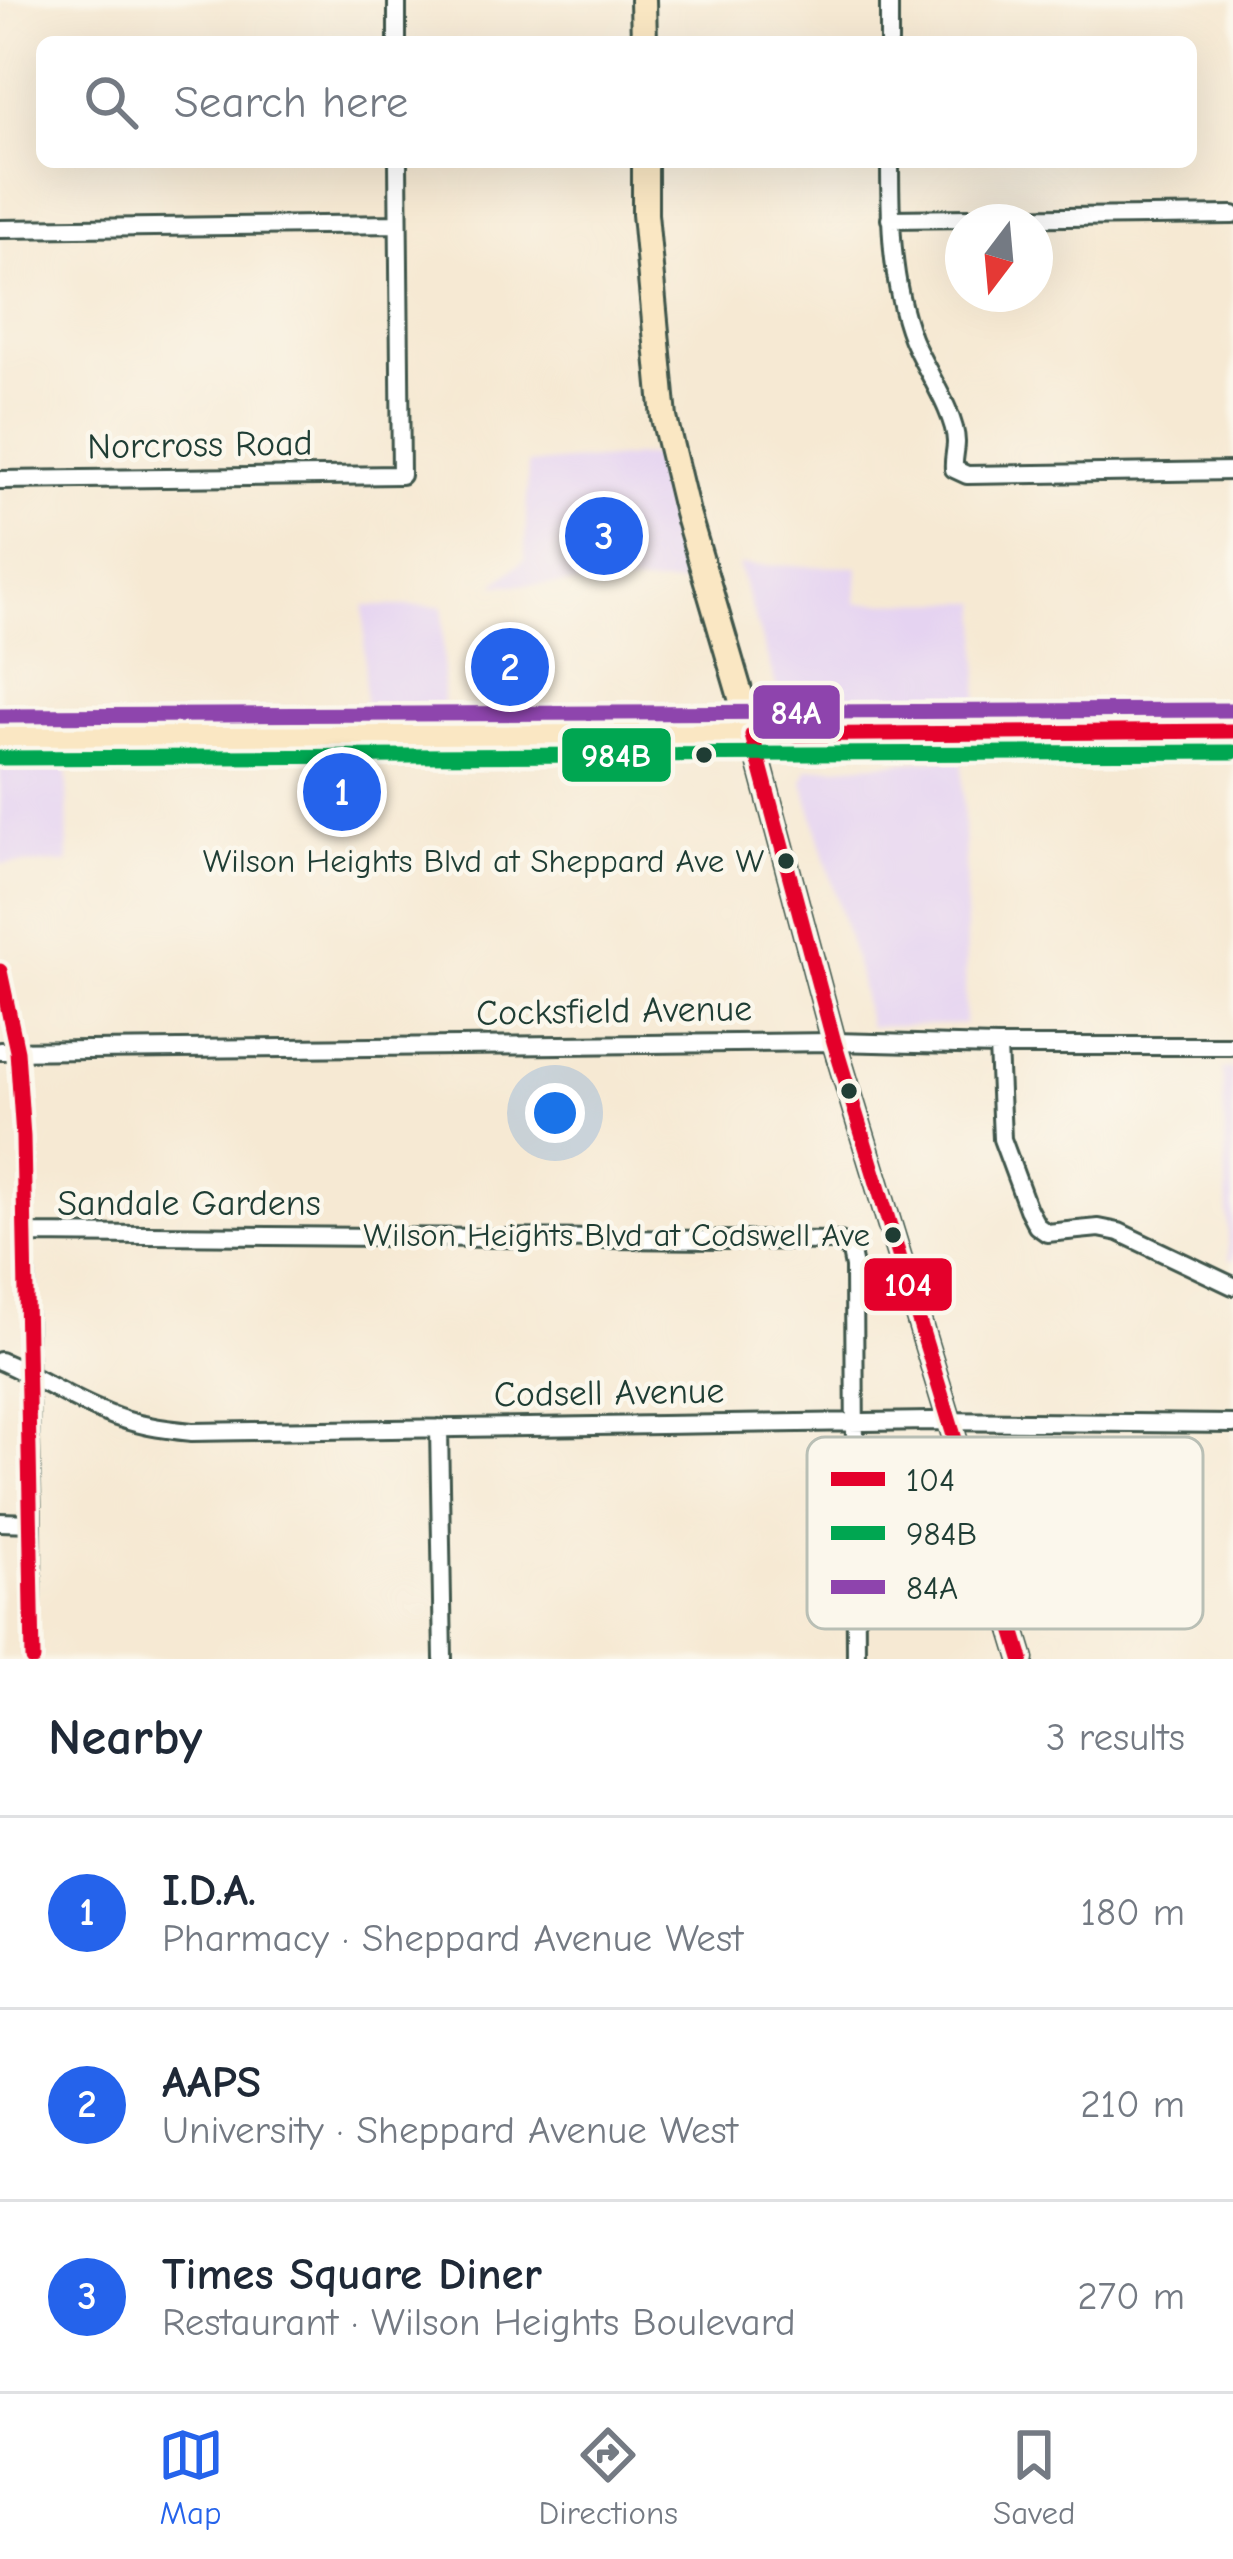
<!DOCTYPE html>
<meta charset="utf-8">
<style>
:root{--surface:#fff;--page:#f6f6f7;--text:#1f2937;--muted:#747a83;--line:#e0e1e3;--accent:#2563eb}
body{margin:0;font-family:"Comic Neue",sans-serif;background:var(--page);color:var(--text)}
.compass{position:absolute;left:945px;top:204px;width:108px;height:108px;border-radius:50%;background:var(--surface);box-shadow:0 12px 48px #0002;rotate:196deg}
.you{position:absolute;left:555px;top:1113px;width:42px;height:42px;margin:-30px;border:9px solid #fff;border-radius:50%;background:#1a73e8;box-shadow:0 0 0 18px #1a73e833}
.badge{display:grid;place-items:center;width:78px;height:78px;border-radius:50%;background:var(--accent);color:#fff;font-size:39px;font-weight:700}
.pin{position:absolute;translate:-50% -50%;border:6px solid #fff;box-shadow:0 3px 12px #0006}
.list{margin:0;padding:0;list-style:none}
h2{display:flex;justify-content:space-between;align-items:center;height:156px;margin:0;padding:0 48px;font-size:51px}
h2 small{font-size:39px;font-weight:400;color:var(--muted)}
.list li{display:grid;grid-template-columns:78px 1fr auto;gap:36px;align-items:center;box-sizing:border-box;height:192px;padding:0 48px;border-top:3px solid var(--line)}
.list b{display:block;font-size:45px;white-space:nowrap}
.list p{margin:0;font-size:39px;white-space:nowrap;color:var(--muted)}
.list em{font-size:39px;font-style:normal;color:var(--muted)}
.icon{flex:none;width:66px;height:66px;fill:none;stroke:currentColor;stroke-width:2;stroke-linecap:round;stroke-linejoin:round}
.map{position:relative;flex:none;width:1233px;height:1659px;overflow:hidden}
.search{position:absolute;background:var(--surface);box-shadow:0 12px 48px #0002;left:36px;right:36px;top:36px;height:132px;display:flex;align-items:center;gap:30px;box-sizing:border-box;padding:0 42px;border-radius:18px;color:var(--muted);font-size:45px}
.sheet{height:732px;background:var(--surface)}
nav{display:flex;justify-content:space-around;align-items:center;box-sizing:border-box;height:168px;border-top:3px solid var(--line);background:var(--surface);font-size:33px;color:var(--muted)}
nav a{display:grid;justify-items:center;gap:6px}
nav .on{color:var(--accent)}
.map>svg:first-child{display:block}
</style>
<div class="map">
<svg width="1233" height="1659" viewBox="0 0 1233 1659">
<rect width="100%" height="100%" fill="#fbf7ec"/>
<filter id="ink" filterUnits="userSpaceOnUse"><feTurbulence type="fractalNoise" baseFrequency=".00833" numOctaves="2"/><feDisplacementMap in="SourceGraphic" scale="24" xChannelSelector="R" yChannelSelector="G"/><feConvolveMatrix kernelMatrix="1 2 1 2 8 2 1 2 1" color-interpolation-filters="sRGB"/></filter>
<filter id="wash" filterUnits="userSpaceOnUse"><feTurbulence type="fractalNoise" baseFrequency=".004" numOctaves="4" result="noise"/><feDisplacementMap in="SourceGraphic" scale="48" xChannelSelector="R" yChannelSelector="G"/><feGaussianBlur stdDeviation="2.7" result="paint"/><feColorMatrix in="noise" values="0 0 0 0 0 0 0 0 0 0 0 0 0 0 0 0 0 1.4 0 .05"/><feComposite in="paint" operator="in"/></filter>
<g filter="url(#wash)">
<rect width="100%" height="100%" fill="#f6e9d3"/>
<path fill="#e5d3f1" d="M653,455L683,584L494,585L525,559L528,464Z
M738,565L858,567L856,603L980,602L978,703L796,705L781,701Z
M364,606H443V705L365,704Z
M962,758L966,895L965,1024L869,1027L858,971L803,782L807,769Z
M0,767H67L68,863L0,864Z
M1222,1069H1233V1260L1229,1259Z"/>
</g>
<g filter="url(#ink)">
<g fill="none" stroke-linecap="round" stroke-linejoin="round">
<g stroke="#3f574c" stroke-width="22">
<path id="minor" d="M397,0V42
M889,0V42
M890,162C890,221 891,282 912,338C923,366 956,414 956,442C956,451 953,459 954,469L967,475L1233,471
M890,219L1233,215
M0,229L398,224
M0,480L401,475L398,162
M0,971L17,1051L23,1137L32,1523L33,1659
M998,1046L1002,1139L1028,1209L1037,1226L1047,1233L1099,1228L1119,1232L1233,1286
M0,1051L834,1042L998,1046H1230
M26,1234L840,1241L851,1252L854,1267L856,1659
M0,1361C36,1376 69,1399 106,1413C134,1425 162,1429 192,1432L931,1421L1233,1424
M439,1428L443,1659
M0,1522L32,1523"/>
</g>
<g stroke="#3f574c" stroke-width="27">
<path id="tertiary" d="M752,735L834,1042L1022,1659"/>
</g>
<g stroke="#3f574c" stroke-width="30">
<path id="secondary" d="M643,0L644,42
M645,162V214L664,418L687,513L752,735
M0,737L752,735L1233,731"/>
</g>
<use href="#minor" stroke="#fff" stroke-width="16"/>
<use href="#tertiary" stroke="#fff" stroke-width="21"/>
<use href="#secondary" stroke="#fae7c3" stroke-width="24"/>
<g stroke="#fbf7ec" stroke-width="24">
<path id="bus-1" d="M752,735L834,1042L1022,1659
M752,735L1233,731
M0,971L17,1051L23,1137L33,1659"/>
</g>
<g stroke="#fbf7ec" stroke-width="24">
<path id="bus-2" d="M0,758L1233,752"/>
</g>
<g stroke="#fbf7ec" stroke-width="24">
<path id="bus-3" d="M0,716L1233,710"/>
</g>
<use href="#bus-1" stroke="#e4002b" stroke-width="15"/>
<use href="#bus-2" stroke="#00a651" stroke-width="15"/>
<use href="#bus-3" stroke="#8e44ad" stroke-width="15"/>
</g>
</g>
<g fill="#1f3d34" stroke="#fbf7ec" stroke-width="4.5">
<circle cx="704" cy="755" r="10"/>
<circle cx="786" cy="861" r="10"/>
<circle cx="849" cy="1091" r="10"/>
<circle cx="893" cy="1235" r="10"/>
</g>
<g text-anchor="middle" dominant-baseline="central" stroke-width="9" stroke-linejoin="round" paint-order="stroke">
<g font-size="33" fill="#1f3d34" stroke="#fbf7ec" text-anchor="end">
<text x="764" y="861">Wilson Heights Blvd at Sheppard Ave W</text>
<text x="870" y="1235">Wilson Heights Blvd at Codswell Ave</text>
</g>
<g font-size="36" fill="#1f3d34" stroke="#fbf7ec">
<text transform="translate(200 445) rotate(-1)">Norcross Road</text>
<text transform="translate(614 1011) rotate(-1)">Cocksfield Avenue</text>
<text x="189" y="1203">Sandale Gardens</text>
<text transform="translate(609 1393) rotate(-1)">Codsell Avenue</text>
</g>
</g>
<rect x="807" y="1437" width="396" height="192" rx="18" fill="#fbf7ec" stroke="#b9bfb5" stroke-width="3"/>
<rect x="831" y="1472" width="54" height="14" fill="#e4002b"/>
<rect x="831" y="1526" width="54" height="14" fill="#00a651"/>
<rect x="831" y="1580" width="54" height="14" fill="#8e44ad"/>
<g font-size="33" fill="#1f3d34">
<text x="906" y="1491">104</text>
<text x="906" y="1545">984B</text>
<text x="906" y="1599">84A</text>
</g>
<g stroke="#fbf7ec" stroke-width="4.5">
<rect x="751" y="683" width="91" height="58" rx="12" fill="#8e44ad"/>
<rect x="560" y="726" width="113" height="58" rx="12" fill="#00a651"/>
<rect x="862" y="1256" width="92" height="57" rx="12" fill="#e4002b"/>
</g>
<g font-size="33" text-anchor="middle" font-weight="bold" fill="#fff">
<text x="796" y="724">84A</text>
<text x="616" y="767">984B</text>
<text x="908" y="1296">104</text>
</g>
</svg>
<svg class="compass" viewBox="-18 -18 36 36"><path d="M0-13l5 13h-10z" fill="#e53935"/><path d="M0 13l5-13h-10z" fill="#747a83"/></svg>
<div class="you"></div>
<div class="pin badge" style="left:342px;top:792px">1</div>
<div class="pin badge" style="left:510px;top:667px">2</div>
<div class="pin badge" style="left:604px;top:536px">3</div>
<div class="search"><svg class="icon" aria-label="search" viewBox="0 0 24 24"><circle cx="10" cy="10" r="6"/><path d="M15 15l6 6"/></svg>Search here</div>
</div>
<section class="sheet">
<h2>Nearby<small>3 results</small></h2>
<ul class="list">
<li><span class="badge">1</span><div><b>I.D.A.</b><p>Pharmacy · Sheppard Avenue West</p></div><em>180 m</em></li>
<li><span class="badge">2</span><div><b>AAPS</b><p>University · Sheppard Avenue West</p></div><em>210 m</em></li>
<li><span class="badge">3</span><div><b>Times Square Diner</b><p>Restaurant · Wilson Heights Boulevard</p></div><em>270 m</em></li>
</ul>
</section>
<nav>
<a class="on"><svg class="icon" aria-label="map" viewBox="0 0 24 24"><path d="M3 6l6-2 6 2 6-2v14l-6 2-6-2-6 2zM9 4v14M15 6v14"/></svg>Map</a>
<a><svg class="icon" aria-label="directions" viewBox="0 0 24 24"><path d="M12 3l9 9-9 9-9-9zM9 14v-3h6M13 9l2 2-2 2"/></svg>Directions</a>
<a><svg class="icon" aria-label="saved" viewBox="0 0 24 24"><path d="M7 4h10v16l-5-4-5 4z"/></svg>Saved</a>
</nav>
